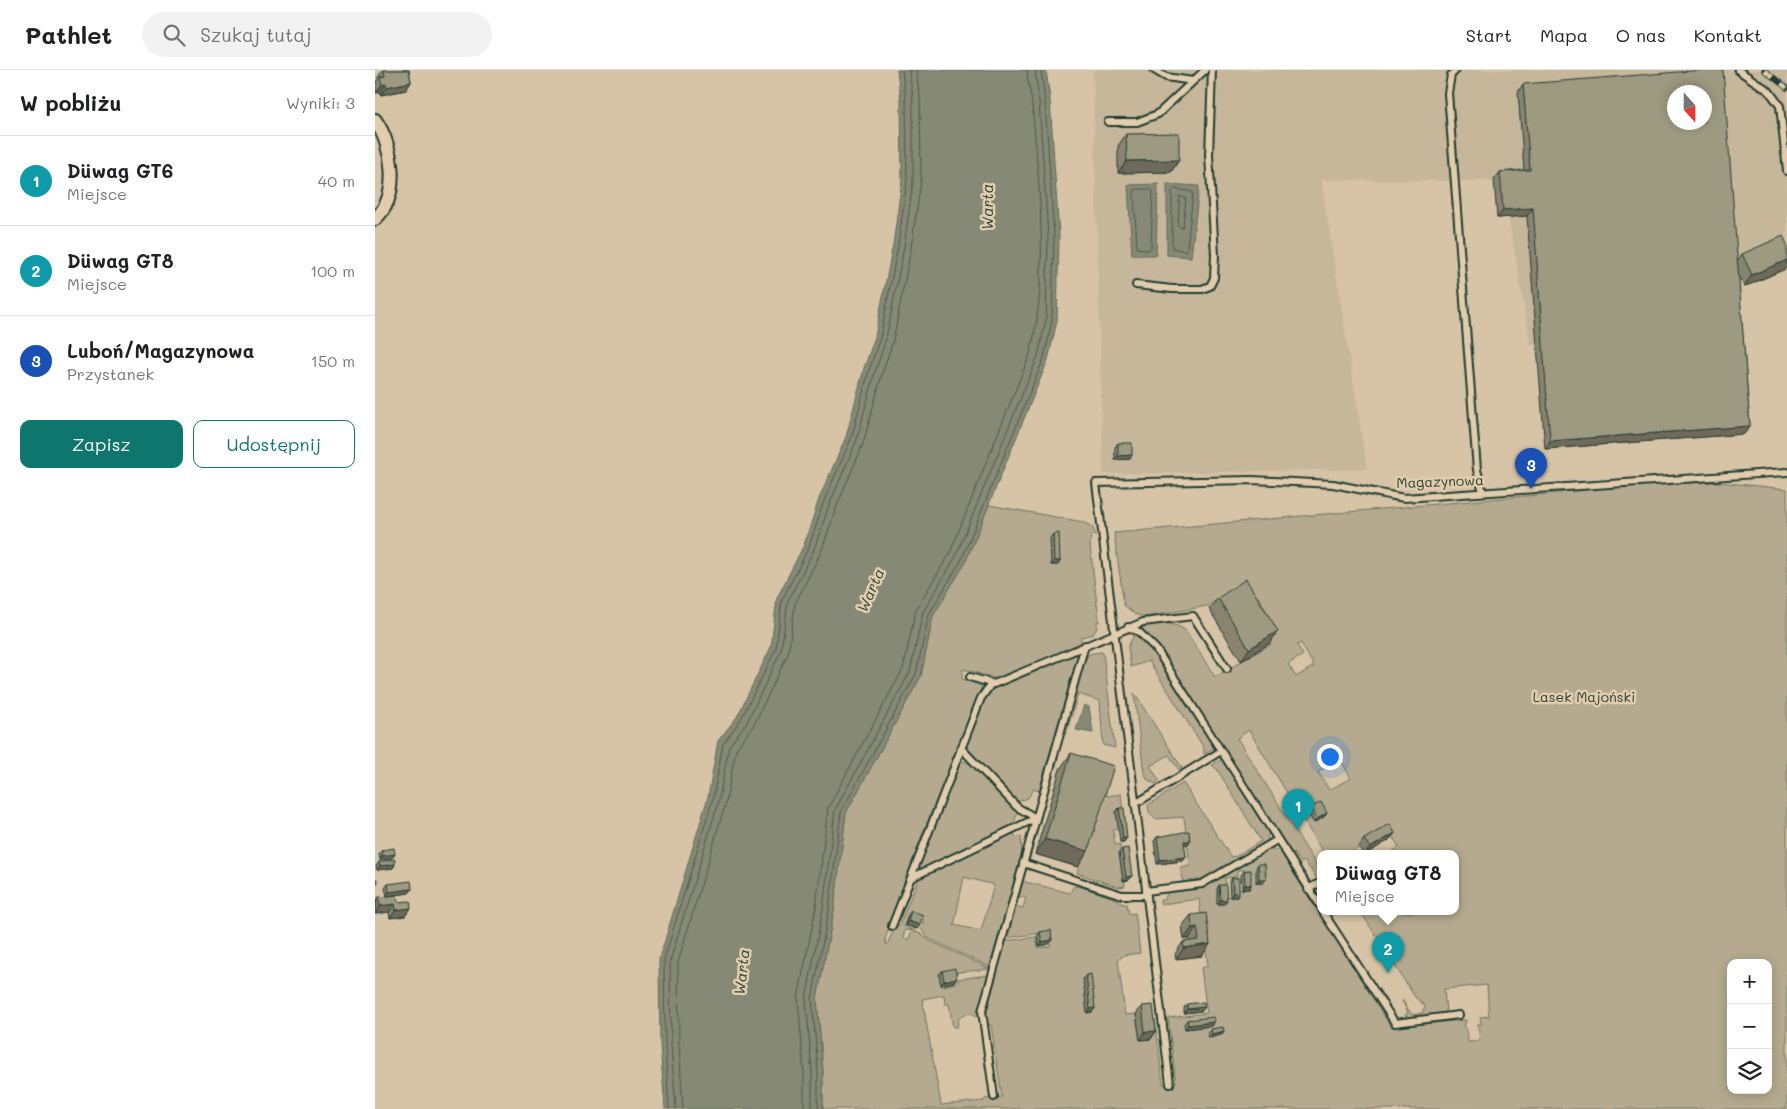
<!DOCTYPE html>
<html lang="pl">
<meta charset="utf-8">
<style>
:root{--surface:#fff;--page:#f2f2f2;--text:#202124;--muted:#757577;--line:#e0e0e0;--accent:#0f766e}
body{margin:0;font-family:Mali,sans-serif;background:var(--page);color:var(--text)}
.controls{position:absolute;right:15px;bottom:15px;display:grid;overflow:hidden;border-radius:10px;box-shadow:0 2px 12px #0003}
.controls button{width:45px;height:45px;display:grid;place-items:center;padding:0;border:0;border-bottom:1px solid var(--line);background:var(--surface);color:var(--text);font:25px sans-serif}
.compass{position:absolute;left:1292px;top:15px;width:45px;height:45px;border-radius:50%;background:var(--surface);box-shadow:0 2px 12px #0003;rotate:159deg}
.you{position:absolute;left:954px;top:686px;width:18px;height:18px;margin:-12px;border:4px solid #fff;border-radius:50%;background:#1a73e8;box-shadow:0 0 0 8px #1a73e833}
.badge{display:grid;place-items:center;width:32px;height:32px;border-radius:50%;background:var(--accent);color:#fff;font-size:16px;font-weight:700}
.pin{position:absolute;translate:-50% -41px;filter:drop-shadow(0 1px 2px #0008)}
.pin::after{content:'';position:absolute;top:26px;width:18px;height:15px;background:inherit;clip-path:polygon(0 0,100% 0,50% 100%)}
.popup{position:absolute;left:942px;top:780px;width:142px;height:65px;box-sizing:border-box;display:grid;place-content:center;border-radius:10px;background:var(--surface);filter:drop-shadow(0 1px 4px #0005);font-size:16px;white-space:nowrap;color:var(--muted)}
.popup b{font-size:19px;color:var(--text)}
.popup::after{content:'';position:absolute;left:50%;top:100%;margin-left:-10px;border:10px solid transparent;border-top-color:var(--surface)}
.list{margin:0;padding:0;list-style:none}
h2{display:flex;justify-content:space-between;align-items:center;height:65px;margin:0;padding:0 20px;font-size:21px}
h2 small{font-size:16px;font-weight:400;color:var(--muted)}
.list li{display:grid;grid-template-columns:32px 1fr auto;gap:15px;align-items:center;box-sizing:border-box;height:90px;padding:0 20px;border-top:1px solid var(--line)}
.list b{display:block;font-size:19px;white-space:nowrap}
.list p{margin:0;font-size:16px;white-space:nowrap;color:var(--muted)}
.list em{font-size:16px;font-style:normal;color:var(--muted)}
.actions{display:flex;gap:10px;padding:15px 20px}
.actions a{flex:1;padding:11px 0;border:1px solid var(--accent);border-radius:10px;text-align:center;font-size:18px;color:var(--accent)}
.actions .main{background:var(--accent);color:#fff}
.icon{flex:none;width:28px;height:28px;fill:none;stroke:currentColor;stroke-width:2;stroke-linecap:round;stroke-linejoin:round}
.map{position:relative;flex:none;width:1412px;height:1039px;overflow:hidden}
header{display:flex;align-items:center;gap:30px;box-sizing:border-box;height:70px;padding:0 25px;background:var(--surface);border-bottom:1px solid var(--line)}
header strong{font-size:24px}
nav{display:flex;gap:28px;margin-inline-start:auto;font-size:18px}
.search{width:350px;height:45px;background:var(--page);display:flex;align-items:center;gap:12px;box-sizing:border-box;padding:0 18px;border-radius:28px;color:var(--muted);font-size:19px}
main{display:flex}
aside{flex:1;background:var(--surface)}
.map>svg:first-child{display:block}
</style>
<header>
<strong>Pathlet</strong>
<div class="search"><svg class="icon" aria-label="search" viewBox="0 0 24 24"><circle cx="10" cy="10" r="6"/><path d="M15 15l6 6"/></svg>Szukaj tutaj</div>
<nav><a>Start</a><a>Mapa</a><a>O nas</a><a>Kontakt</a></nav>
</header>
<main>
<aside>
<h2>W pobliżu<small>Wyniki: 3</small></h2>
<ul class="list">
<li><span class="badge" style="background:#0f9aa8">1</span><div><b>Düwag GT6</b><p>Miejsce</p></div><em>40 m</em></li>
<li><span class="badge" style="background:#0f9aa8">2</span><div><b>Düwag GT8</b><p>Miejsce</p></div><em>100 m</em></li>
<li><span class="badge" style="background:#1a4fb4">3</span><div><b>Luboń/Magazynowa</b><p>Przystanek</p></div><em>150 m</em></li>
</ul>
<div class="actions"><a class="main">Zapisz</a><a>Udostępnij</a></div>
</aside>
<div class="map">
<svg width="1412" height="1039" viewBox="0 0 1412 1039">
<rect width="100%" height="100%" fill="#d7c3a5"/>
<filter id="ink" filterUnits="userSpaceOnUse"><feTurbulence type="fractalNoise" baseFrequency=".02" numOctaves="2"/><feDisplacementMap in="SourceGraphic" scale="10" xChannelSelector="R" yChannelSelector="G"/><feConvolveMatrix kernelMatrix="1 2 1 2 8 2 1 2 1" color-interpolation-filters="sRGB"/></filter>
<g filter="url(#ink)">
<path fill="#c6b69a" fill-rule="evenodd" d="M718,0H1412V173L1192,268L1156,275L1127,111L946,110L992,399L728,404ZM1300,22H1330V52H1300Z"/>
<path fill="#b5aa90" stroke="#6a7462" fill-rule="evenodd" d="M1343,412L1412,419V1039H448V1001L442,929L459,840L471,743L546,606L558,546L590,493L614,435L708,452L717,457L721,465L716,466L715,476L724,551L722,552V558L718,564L706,567V573L623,609L588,599L587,609L607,616L546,768L510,869L512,875L521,855L524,856L544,807L633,764L639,763L641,768L646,766L647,783L615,897L553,868L546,859L549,850L533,845L529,856L540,861L530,860L528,868L534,869L536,863C544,861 547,864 553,870L615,899L564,904L567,917L583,912V909L613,905L604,948L597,943L590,944L584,948L582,957H578L574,934H570L569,925L547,929L566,1035L609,1031L610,1029L627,1027L616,955L611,956V946L629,871L661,867L663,878L676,876L673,862L630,868L639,836L648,838L651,828L642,826L646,811L695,823L698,817L704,816L741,829L748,834H752L754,844L760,843L765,883L749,885L743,890L750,945L761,944L765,970L780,949L788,1014L801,1013L793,948L832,943L826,898L833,896L824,829L786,834L785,830H790L792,822L834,814L892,780H904L1016,957L1091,950L1089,958H1091L1093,972L1105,971L1103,954H1106L1105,947L1114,946L1112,915L1069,919L1071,943L1032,947L1030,945L1033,943L1027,930L1037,945L1047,943L1050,936L1040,927L986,842H1080V784H1014L1024,777L1012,758L975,784H949L874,660L862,668L945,801V805L941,807L929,791L926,793L919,784L912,779L786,581L766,558C780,552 799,551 811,561L840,607L896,574L883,551L894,545L883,527L873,532L863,517L832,536L770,547L760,544L749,535L739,463L1184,423L1226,415ZM926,573L939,596L921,607L913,594L928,585L922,575ZM965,689L976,708L954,720L943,702ZM862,800H874L875,819H863V826L851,827L850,808L862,807ZM589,807L619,815L606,861L579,855ZM1356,893H1393V1020H1356Z
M760,563L780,583L840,677L829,684V678L774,591L756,597L753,577Z
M704,580L664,721L658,719L653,728L644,731L638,729L591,679L590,675L607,633L619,618Z
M726,582L728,583L740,678L728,675L725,631L703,624L691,664H688L707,594L714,584Z
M759,623L807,698L804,700L794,685L775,696L784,710L781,714L773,710L769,703Z
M847,689L894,764L892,766L893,769L891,773L832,808L808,813L806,798L815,796L809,747L780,749L774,742L773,735L808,713L856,787L862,786L886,771L842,699L837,695Z
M588,691L598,695L642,743L639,754L539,803L583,693Z
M728,711L732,726L746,724L748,743L744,759L738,760L740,775L745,774L750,816L743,817L702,803Z"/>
<path fill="#868974" stroke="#5d6b5a" d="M522,0H671L675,30L684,166L682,251L673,290L590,493L558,546L546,606L471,743L459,840L442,929L448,1001V1039H290L285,974L284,890L333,727L343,671L362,647L396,577L402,528L429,475L444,429L471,367L489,298L500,267L518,175L527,110L526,30Z
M783,114L781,185H757L753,115Z
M792,114L824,116L816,187L792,185Z
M709,635L714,637L718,663L701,660Z"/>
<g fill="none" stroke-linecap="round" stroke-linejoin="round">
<path stroke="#485b4e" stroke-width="1" d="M761,119H776L778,121L776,178L774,180L762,178L759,122Z
M800,119L818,122L812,179L810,181L797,178V122Z
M805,126L811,129L808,156L806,158L803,155Z
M294,1039L290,974L289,890L338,728L348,674L366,649L401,579L407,530L434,477L449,431L476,369L494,300L505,268L523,176L532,111L531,30L527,0
M301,1039L296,974L295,891L344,730L354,676L372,652L406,581L413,531L439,479L455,433L481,372L500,302L511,269L529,177L538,111V30L534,0
M308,1039L304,974L303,892L351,732L361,679L378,656L413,584L420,534L446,482L462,436L488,374L507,304L518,271L536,178L546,112L545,29L541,0
M429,1039V1002L423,928L441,837L453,738L528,599L541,539L574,485L655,284C675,204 664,116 657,34C656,23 652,11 652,0
M437,1039V1002L431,929L448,838L460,740L535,602L548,542L580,488L663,286L671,250L673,166L664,31L660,0
M443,1039V1001L437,929L454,839L466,742L541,604L554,544L586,491L669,288L677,251L679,166L670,31L666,0"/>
<g stroke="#1f3d34" stroke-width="10">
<path id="lane" d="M779,0L791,7L818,11
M1081,0L1076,5L1073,23L1102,400L1108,422
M1363,0L1394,21L1405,36L1412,101
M733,52H762L783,44L830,0
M761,215L797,219H827L835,216L839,208L840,185L834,85L837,0
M753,557L764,562L781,579L946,837
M595,607L619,614L768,552L818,546L852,599
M586,678L642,737L661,748
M760,734L846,681
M648,793L747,825H772
M536,808L661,748
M933,819L946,812
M771,821L827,814L902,770
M948,842L1020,953L1084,945
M517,856L606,628L616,614
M795,1014L721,413L877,410L958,414L1029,428L1412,402
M619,1027L607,941L710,575"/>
</g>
<g stroke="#1f3d34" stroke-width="16">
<path id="street" d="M0,50C18,75 26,126 0,149"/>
</g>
<use href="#lane" stroke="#e3ccac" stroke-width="6"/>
<use href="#street" stroke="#e3ccac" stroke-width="12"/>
<g stroke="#1f3d34" stroke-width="5.5">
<path id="rail" d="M1389,0L1412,18"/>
</g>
<use href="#rail" stroke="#e3ccac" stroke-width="4" stroke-dasharray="11" stroke-linecap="butt"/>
</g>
<path fill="#88846f" stroke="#1f3d34" d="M8,0H34L36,12L31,20L6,25V22L1,23L0,14L3,9V7Z
M1148,14L1362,191L1367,184L1410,199L1369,217L1363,204L1375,356L1369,364L1170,379L1152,146L1122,148L1119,110L1125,102L1149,100L1143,22Z
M751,64L804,90L796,102L743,103V76Z
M743,373L755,389L740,390V377Z
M678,464L685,491L683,495H676L675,468Z
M843,528L895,573L866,591L834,539Z
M696,683L713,781L703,797L660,784L685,699Z
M744,738L749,772H745L741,742Z
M935,738L952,743L949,747L939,753L932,742Z
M1020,763L1014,770L991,784H988L984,777L989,769Z
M782,767L815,771L813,774L809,775L811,787L808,791L782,794L779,771Z
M747,779L757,806L754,810L748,811L744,783Z
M7,780L20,784L17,788L5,790L4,784Z
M4,792L20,794L18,798L2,800L1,796Z
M883,794L891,809L888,813H881V798Z
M869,801L876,815L874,819H867L866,805Z
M857,808L862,827H855L854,812Z
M13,814L37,819L34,823L12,826L10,818Z
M844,815L849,834H842V819Z
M0,824L2,831L4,827L23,832L36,838L30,846L15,848L14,842L0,844Z
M536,841L542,859L530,855L533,845Z
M816,845L835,874L827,886L801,889L800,884L808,872H814V869H809L807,856Z
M665,862L674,874L664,876L662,866Z
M567,901L579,912L566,915L564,905Z
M711,905L720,938L717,942L712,943L708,909Z
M812,934L827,941L809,943V938Z
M767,936L781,961L776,969L765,970L761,944Z
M812,950L839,952L836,956L810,959L809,954Z
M836,959L849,961L846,965L834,968L833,963Z"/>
<path fill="#6f6b5a" stroke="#1f3d34" d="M36,12L31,20L6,25L12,17Z
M11,14L6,22L1,23L7,15Z
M804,90L796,102L743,103L752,91Z
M1158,138L1152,146L1122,148L1128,140Z
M1412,190V196L1410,199L1369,217L1377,205Z
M1375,356L1369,364L1170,379L1175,371Z
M757,385L755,389L740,390L743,386Z
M679,491H685L683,495H676Z
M903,561L895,573L866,591L874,579Z
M952,743L949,747L939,753L942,749Z
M1020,763L1014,770L991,784H990L995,778Z
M748,768H752L749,772H745Z
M670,769L713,781L703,797L660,784Z
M809,771H815L813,774L806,775Z
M20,784L17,788L5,790L7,786Z
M811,787L808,791L782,794L785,790Z
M20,794L18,798L2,800L5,796Z
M757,806L754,810L748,811L751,807Z
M884,809H891L888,813H881Z
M870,815H876L874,819H867Z
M37,819L34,823L12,826L14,822Z
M858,823H864L862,827H855Z
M845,830H852L849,834H842Z
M20,834L14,842L0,844L5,836Z
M36,838L30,846L15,848L21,840Z
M533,851L545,855L542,859L530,855Z
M822,857L814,869H809L817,858Z
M677,870L674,874L664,876L667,872Z
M835,874L827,886L801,889L809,878Z
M582,908L579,912L566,915L569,911Z
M830,937L827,941L809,943L812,939Z
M720,938L717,942L712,943L715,939Z
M839,952L836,956L810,959L813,955Z
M781,961L776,969L765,970L770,962Z
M849,961L846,965L834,968L837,964Z"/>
<path fill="#9e9981" stroke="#1f3d34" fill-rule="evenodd" d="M9,0H34L36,12L12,17L11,14L7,15L5,7L10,6Z
M1329,0H1348L1375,356L1175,371L1158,138L1128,140L1125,102L1155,100L1148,14ZM1300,22H1330V52H1300Z
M804,63V90L752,91L751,64Z
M1408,166L1412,174V190L1377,205L1367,184Z
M743,373H757V385L743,386Z
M684,463L685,491H679L678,464Z
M871,509L903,561L874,579L843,528Z
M696,683L739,696L713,781L670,769Z
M946,732L952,743L942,749L935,738Z
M744,738H749L752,768H748Z
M1015,754L1020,763L995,778L989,769Z
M814,761L815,771H809L811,787L785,790L782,767Z
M19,778L20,784L7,786V780Z
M753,778L757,806L751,807L747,779Z
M20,789V794L5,796L4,792Z
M883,794H890L891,809H884Z
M876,800V815H870L869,801Z
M857,808H864V823H858Z
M0,809H2L3,813H0Z
M36,811L37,819L14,822L13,814Z
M844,815H851L852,830H845Z
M0,824L2,836H0Z
M22,825L23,832L35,831L36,838L21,840L20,834L5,836L4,827Z
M536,841L548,845L545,855L533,851Z
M831,843L835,874L809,878L808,872L824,870L822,857L817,858L816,845Z
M676,860L677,870L667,872L665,862Z
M580,898L582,908L569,911L567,901Z
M716,904L720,938L715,939L711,905Z
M829,932L830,937L812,939V934Z
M778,935L781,961L770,962L767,936Z
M839,947V952L813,955L812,950Z
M848,957L849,961L837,964L836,959Z"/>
</g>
<g text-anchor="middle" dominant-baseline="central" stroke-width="5" stroke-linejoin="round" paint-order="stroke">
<g font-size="14" fill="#1f3d34" stroke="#e3ccac">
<text transform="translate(1065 411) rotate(-2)">Magazynowa</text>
</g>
<g font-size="14" fill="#264239" stroke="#e3ccac">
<text x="1209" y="626">Lasek Majoński</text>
</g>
<g font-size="15" font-style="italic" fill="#29453a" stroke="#e3ccac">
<text transform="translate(612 137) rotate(-90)">Warta</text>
<text transform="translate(495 520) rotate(-66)">Warta</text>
<text transform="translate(366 902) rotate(-84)">Warta</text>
</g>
</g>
</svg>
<div class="controls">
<button>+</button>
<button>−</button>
<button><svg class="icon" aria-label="layers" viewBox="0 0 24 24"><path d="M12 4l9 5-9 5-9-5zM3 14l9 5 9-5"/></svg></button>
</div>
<svg class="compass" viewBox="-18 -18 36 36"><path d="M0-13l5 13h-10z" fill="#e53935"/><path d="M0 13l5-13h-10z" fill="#757577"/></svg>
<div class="you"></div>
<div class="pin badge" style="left:923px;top:760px;background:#0f9aa8">1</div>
<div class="pin badge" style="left:1013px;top:903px;background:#0f9aa8">2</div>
<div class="popup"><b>Düwag GT8</b>Miejsce</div>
<div class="pin badge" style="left:1156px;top:419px;background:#1a4fb4">3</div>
</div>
</main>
